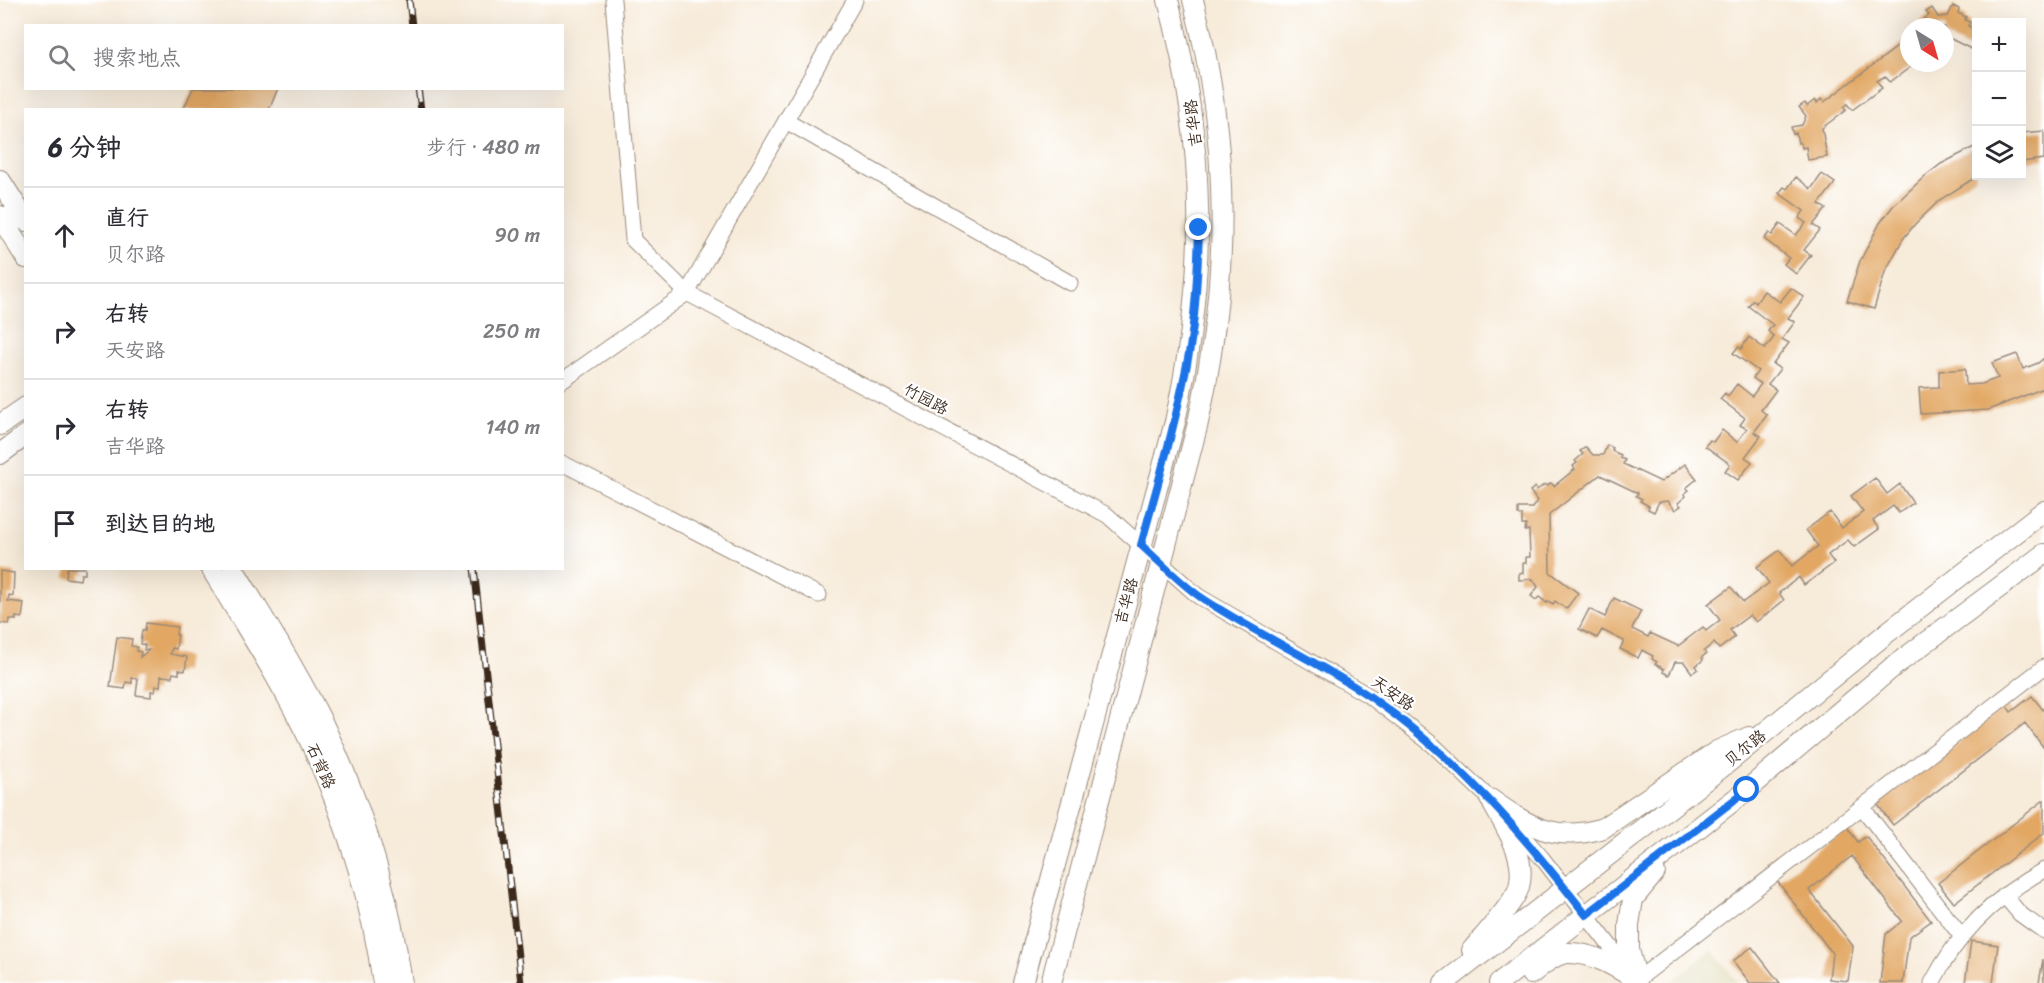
<!DOCTYPE html>
<html lang="zh">
<meta charset="utf-8">
<style>
:root{--surface:#fff;--page:#f7f7f7;--text:#2b2b33;--muted:#7c7c81;--line:#e1e1e2}
body{margin:0;font-family:Sriracha,"LXGW WenKai TC",sans-serif;background:var(--page);color:var(--text)}
.controls{position:absolute;right:18px;top:18px;display:grid;overflow:hidden;border-radius:0px;box-shadow:0 6px 24px #0002}
.controls button{width:54px;height:54px;display:grid;place-items:center;padding:0;border:0;border-bottom:2px solid var(--line);background:var(--surface);color:var(--text);font:30px sans-serif}
.compass{position:absolute;left:1900px;top:18px;width:54px;height:54px;border-radius:50%;background:var(--surface);box-shadow:0 6px 24px #0002;rotate:143deg}
.stop{position:absolute;width:18px;height:18px;margin:-14px;border:4px solid #1a73e8;border-radius:50%;background:#fff}
.stop.end{background:#1a73e8;border-color:#fff;box-shadow:0 2px 6px #0008}
.list{margin:0;padding:0;list-style:none}
h2{display:flex;justify-content:space-between;align-items:center;height:78px;margin:0;padding:0 24px;font-size:26px}
h2 small{font-size:20px;font-weight:400;color:var(--muted)}
.list li{display:grid;grid-template-columns:39px 1fr auto;gap:18px;align-items:center;box-sizing:border-box;height:96px;padding:0 24px;border-top:2px solid var(--line)}
.list b{display:block;font-size:22px;white-space:nowrap}
.list p{margin:0;font-size:20px;white-space:nowrap;color:var(--muted)}
.list em{font-size:20px;font-style:normal;color:var(--muted)}
.icon{flex:none;width:33px;height:33px;fill:none;stroke:currentColor;stroke-width:2;stroke-linecap:round;stroke-linejoin:round}
.map{position:relative;flex:none;width:2044px;height:983px;overflow:hidden}
.search{position:absolute;background:var(--surface);box-shadow:0 6px 24px #0002;left:24px;top:24px;width:540px;height:66px;display:flex;align-items:center;gap:15px;box-sizing:border-box;padding:0 21px;border-radius:0px;color:var(--muted);font-size:22px}
.panel{position:absolute;background:var(--surface);box-shadow:0 6px 24px #0002;left:24px;top:108px;width:540px;height:462px;border-radius:0px}
.map>svg:first-child{display:block}
</style>
<div class="map">
<svg width="2044" height="983" viewBox="0 0 2044 983">
<rect width="100%" height="100%" fill="#fff"/>
<filter id="ink" filterUnits="userSpaceOnUse"><feTurbulence type="fractalNoise" baseFrequency=".0167" numOctaves="2"/><feDisplacementMap in="SourceGraphic" scale="12" xChannelSelector="R" yChannelSelector="G"/><feConvolveMatrix kernelMatrix="1 2 1 2 8 2 1 2 1" color-interpolation-filters="sRGB"/></filter>
<filter id="wash" filterUnits="userSpaceOnUse"><feTurbulence type="fractalNoise" baseFrequency=".008" numOctaves="4" result="noise"/><feDisplacementMap in="SourceGraphic" scale="24" xChannelSelector="R" yChannelSelector="G"/><feGaussianBlur stdDeviation="1.35" result="paint"/><feColorMatrix in="noise" values="0 0 0 0 0 0 0 0 0 0 0 0 0 0 0 0 0 1.4 0 .05"/><feComposite in="paint" operator="in"/></filter>
<g filter="url(#wash)">
<rect width="100%" height="100%" fill="#f7ebd9"/>
<path fill="#e1dcba" d="M1712,950L1738,983H1670Z"/>
<g id="blocks">
<path fill="#e2a764" d="M1953,6L1959,9L1958,13L1966,17L1965,20L1970,22L1968,26L1976,30V39L1971,49L1945,36V27H1918L1922,24L1921,22L1929,15L1926,12L1932,8L1938,17L1948,16Z
M1909,38V63H1916L1890,82L1885,76L1877,81L1882,88L1852,110L1847,104L1843,107L1846,110L1822,128L1827,157L1808,160L1806,147L1802,148L1801,143H1798L1796,133L1793,134L1791,127L1802,125L1806,116L1799,107L1805,103L1807,106L1815,100L1817,103L1821,99L1824,102Z
M193,88H278L269,110H183Z
M2044,131V159L2022,162V133Z
M1976,146V177L1941,199L1915,224L1903,239L1885,272L1874,309L1847,301L1860,261L1880,223L1893,206L1924,177L1941,164Z
M1822,174L1835,183L1819,204L1826,209L1813,225L1820,230L1804,250L1811,255L1796,274L1784,264L1789,258L1764,239L1769,233L1772,235L1780,224L1796,235L1806,223L1799,218L1804,211L1779,193L1784,187L1787,189L1796,177L1811,189Z
M1791,288L1804,297L1788,318L1795,322L1782,339L1789,343L1773,364L1780,369L1768,384L1776,390L1761,410L1767,415L1754,432L1761,436L1745,457L1752,462L1738,480L1725,471L1730,464L1705,446L1710,440L1713,442L1722,430L1737,442L1747,429L1740,425L1745,418L1720,399L1725,393L1728,396L1737,384L1752,396L1761,384L1753,378L1758,371L1733,353L1738,347L1741,349L1749,337L1765,349L1774,337L1768,331L1773,325L1748,306L1753,300L1756,303L1764,291L1780,302Z
M2017,354L2023,369L2038,363L2044,358V388L1988,410L1921,414L1919,388L1939,387V371L1965,369L1966,385L1982,384L1998,378L1992,363Z
M1607,445L1613,448L1612,451L1621,455L1620,458L1625,460L1623,464L1661,482L1685,464L1697,479L1686,488L1689,490L1684,494L1686,496L1678,503L1681,506L1675,510L1668,501L1659,502L1654,512L1648,509L1649,506L1640,501L1642,499L1636,496L1638,493L1600,475L1549,515L1550,572L1578,593L1566,609L1555,601L1553,604L1548,601L1547,603L1539,597L1536,600L1531,596L1538,587L1533,579L1519,580V573H1523V563H1526V557H1530L1529,530L1525,531L1526,525H1522V515H1518V508H1532L1537,501L1530,491L1535,487L1537,490L1545,484L1547,486L1551,483L1554,486L1575,469L1573,466L1577,463L1575,461L1583,454L1580,451L1586,447L1593,455H1603Z
M1875,478L1887,494L1900,484L1913,503L1899,513L1893,506L1873,521L1879,529L1854,547L1848,540L1828,555L1834,563L1804,585L1799,577L1779,593L1784,600L1772,610L1756,622L1750,615L1730,630L1735,637L1719,649L1714,643L1704,651L1706,654L1702,657L1703,660L1696,666L1698,669L1692,673L1684,662H1675L1669,675L1663,672L1664,669L1655,664L1657,662L1652,659L1653,656L1642,650L1638,658L1620,649L1624,641L1602,630L1597,638L1579,629L1589,609L1605,617L1614,598L1641,611L1632,629L1648,637L1650,633L1678,646L1703,627L1706,631L1720,620L1708,604L1731,587L1743,602L1769,583L1757,567L1780,550L1792,566L1818,546L1806,530L1830,512L1842,528L1863,512L1851,496Z
M67,568H85V574H81L80,580L66,578Z
M0,571L14,573L13,596L9,595L8,601L24,603L22,618L16,617V620L10,619L9,624L0,623Z
M146,623L177,627L176,635H178L176,649L172,648L170,654L187,657L185,671L179,670V674L173,673L172,677L161,676L160,686H156L155,692L151,691V697L136,695L138,679L132,678V683L126,682L125,689L110,687L117,637L132,639L131,646L137,647L136,651L141,652L140,657L149,650H144L145,645L140,644L142,630H145Z
M2032,696L2044,711V748L2025,723L1893,825L1877,804L2006,705L2011,712Z
M2044,800V833L1954,903L1938,883Z
M1847,827L1858,842L1866,836L1931,921L1909,937L1903,983H1880L1886,934L1902,921L1852,856L1809,890L1853,946L1848,981L1829,979L1832,953L1777,881Z
M1971,941L1998,945L1993,983H1965Z
M1752,947L1780,983H1750L1733,961Z
M2043,959L2044,983H2039Z"/>
</g>
</g>
<g filter="url(#ink)">
<use href="#blocks" fill-opacity="0" stroke="#998a7c" stroke-width="1.5"/>
<g fill="none" stroke-linecap="round" stroke-linejoin="round">
<g stroke="#998a7c" stroke-width="17">
<path id="minor" d="M613,0L633,240L687,293L1107,515L1198,596L1371,697L1433,745L1490,799L1542,858L1631,973
M786,121L1070,283
M562,381L687,293L855,0
M562,463L819,595
M1862,807L1962,937
M2004,895L2020,914L2044,931
M1633,983L2044,667
M1932,983C1957,934 1996,896 2044,870"/>
</g>
<g stroke="#998a7c" stroke-width="22">
<path id="major" d="M0,180L26,221
M0,216L26,258
M0,425L26,407
M0,454L26,435
M211,568C243,623 279,677 307,735C344,813 371,897 383,983
M233,568C264,620 298,672 324,726C363,808 389,894 402,983
M1490,799C1528,826 1555,843 1603,828L1717,751L1749,737
M1472,950C1483,937 1515,902 1519,887C1527,857 1506,828 1493,804
M1531,974C1541,966 1554,954 1567,953C1593,952 1616,967 1637,980
M1637,980L1629,950V925L1633,899L1655,872
M1023,983L1175,422C1207,274 1207,147 1168,0
M1051,983L1197,427C1230,282 1231,144 1193,0
M1444,983L1731,760L1888,632L2044,511
M1499,983L1747,790L1894,666L2044,554"/>
</g>
<use href="#minor" stroke="#fff" stroke-width="15"/>
<use href="#major" stroke="#fff" stroke-width="20"/>
<g stroke="#3b2a1e" stroke-width="7">
<path id="rail" d="M409,0L412,26
M418,88L421,110
M474,568L521,983"/>
</g>
<use href="#rail" stroke="#fff" stroke-width="4.5" stroke-dasharray="14" stroke-linecap="butt"/>
</g>
</g>
<g fill="none" stroke-linecap="round" stroke-linejoin="round" filter="url(#ink)">
<path stroke="#1a73e8" stroke-width="8" d="M1199,228C1198,268 1196,308 1190,348C1178,415 1159,480 1141,545C1160,562 1179,582 1199,596C1255,634 1317,660 1372,698C1459,759 1522,833 1586,915L1747,790"/>
</g>
<g text-anchor="middle" dominant-baseline="central" stroke-width="4.5" stroke-linejoin="round" paint-order="stroke">
<g font-size="16" fill="#3b2a1e" stroke="#fff">
<text transform="translate(1193 123) rotate(-97)">吉华路</text>
<text transform="translate(926 399) rotate(28)">竹园路</text>
<text transform="translate(1126 601) rotate(-75)">吉华路</text>
<text transform="translate(1393 693) rotate(35)">天安路</text>
<text transform="translate(1745 748) rotate(-39)">贝尔路</text>
<text transform="translate(321 766) rotate(66)">石背路</text>
</g>
</g>
</svg>
<div class="controls">
<button>+</button>
<button>−</button>
<button><svg class="icon" aria-label="layers" viewBox="0 0 24 24"><path d="M12 4l9 5-9 5-9-5zM3 14l9 5 9-5"/></svg></button>
</div>
<svg class="compass" viewBox="-18 -18 36 36"><path d="M0-13l5 13h-10z" fill="#e53935"/><path d="M0 13l5-13h-10z" fill="#7c7c81"/></svg>
<div class="stop" style="left:1747px;top:790px"></div>
<div class="stop end" style="left:1199px;top:228px"></div>
<div class="search"><svg class="icon" aria-label="search" viewBox="0 0 24 24"><circle cx="10" cy="10" r="6"/><path d="M15 15l6 6"/></svg>搜索地点</div>
<section class="panel">
<h2>6 分钟<small>步行 · 480 m</small></h2>
<ul class="list">
<li><svg class="icon" aria-label="ahead" viewBox="0 0 24 24"><path d="M12 20V5M6 11l6-6 6 6"/></svg><div><b>直行</b><p>贝尔路</p></div><em>90 m</em></li>
<li><svg class="icon" aria-label="right" viewBox="0 0 24 24"><path d="M7 20v-9h11M14 6l5 5-5 5"/></svg><div><b>右转</b><p>天安路</p></div><em>250 m</em></li>
<li><svg class="icon" aria-label="right" viewBox="0 0 24 24"><path d="M7 20v-9h11M14 6l5 5-5 5"/></svg><div><b>右转</b><p>吉华路</p></div><em>140 m</em></li>
<li><svg class="icon" aria-label="arrive" viewBox="0 0 24 24"><path d="M6 21V4h12l-3 4 3 4H6"/></svg><div><b>到达目的地</b></div></li>
</ul>
</section>
</div>
